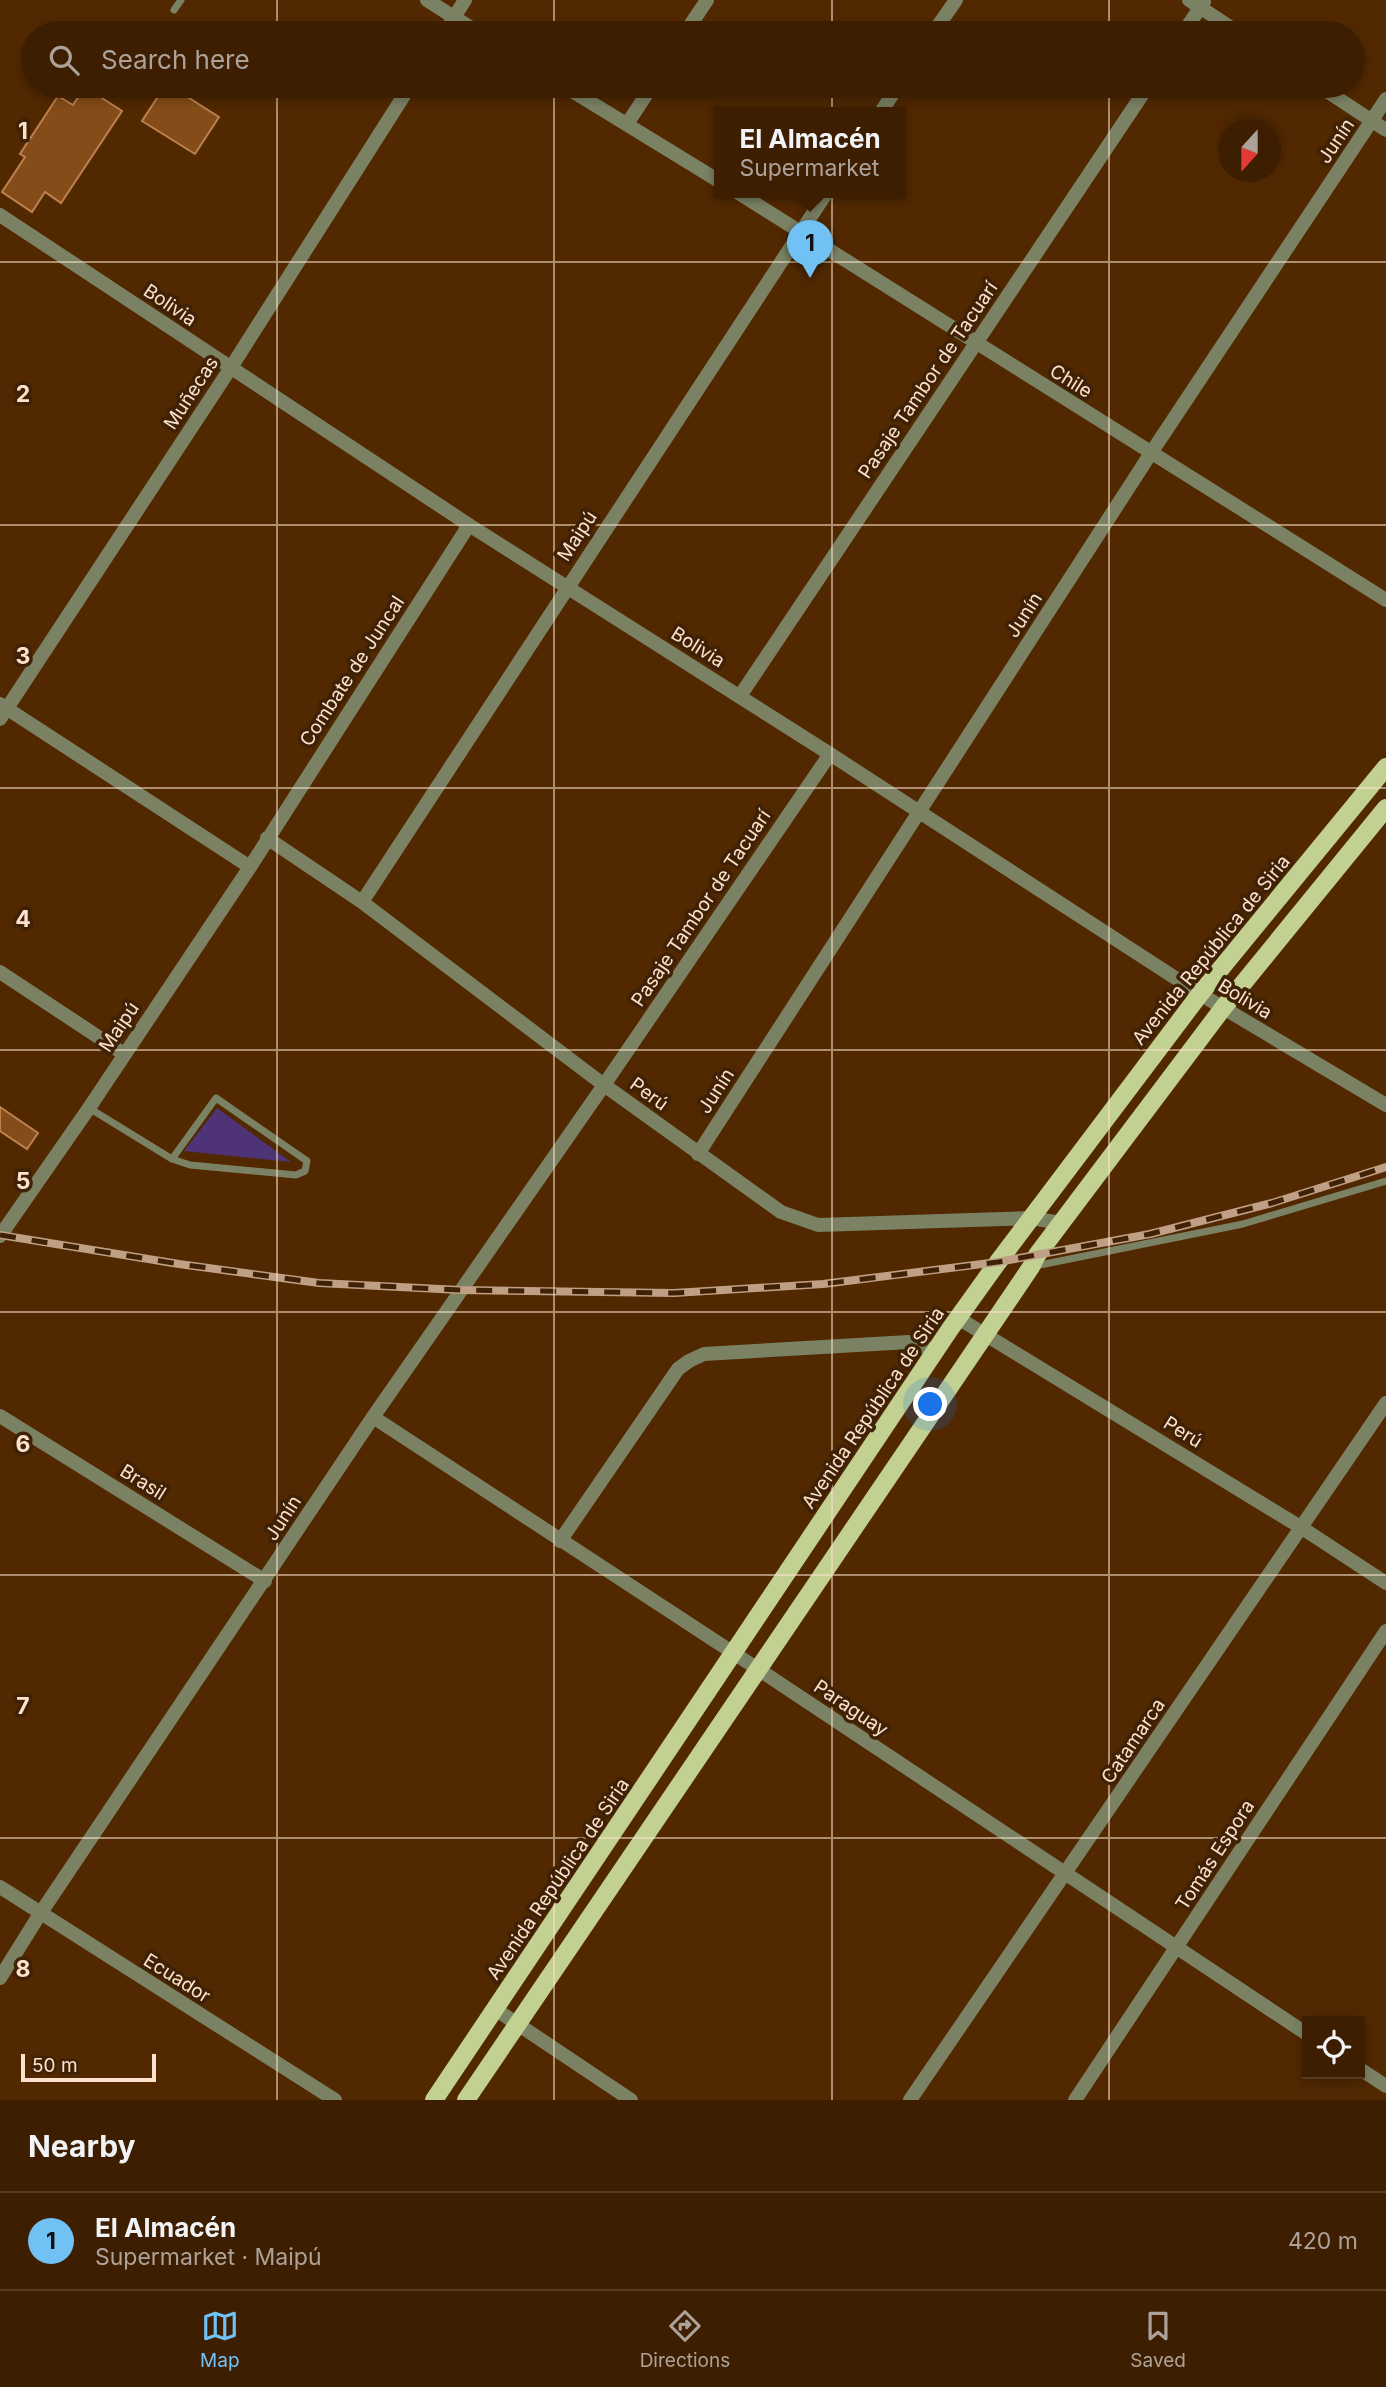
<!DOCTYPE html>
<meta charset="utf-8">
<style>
:root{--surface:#3d1e00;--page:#482b0f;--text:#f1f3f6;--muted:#ada299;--line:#563c22;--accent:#71c1f5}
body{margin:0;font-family:Inter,sans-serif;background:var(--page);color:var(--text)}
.controls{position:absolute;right:21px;bottom:21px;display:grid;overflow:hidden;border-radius:0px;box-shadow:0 4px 10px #0003}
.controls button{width:63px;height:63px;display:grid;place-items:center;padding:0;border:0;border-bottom:2px solid var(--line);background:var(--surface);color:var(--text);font:35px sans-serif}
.compass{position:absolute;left:1218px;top:119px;width:63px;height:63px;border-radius:50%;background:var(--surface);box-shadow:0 4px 10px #0003;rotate:201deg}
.scale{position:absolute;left:21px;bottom:18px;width:135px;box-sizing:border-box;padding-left:7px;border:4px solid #fce1cd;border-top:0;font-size:19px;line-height:24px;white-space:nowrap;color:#fce1cd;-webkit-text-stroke:5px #3f2206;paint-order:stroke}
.you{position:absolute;left:931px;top:1405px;width:24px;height:24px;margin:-18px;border:5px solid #fff;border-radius:50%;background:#1a73e8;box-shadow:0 0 0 10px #1a73e833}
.badge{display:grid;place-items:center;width:46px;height:46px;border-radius:50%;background:var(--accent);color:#111;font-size:23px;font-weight:700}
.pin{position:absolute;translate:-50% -58px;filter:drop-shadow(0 2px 4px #0008)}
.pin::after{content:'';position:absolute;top:37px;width:24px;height:21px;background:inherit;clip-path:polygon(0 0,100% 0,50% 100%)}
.popup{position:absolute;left:714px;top:107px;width:192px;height:91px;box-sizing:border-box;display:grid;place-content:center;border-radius:0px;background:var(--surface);filter:drop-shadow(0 2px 5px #0005);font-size:23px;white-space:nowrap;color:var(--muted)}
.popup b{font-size:26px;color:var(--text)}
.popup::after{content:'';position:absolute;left:50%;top:100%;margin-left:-14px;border:14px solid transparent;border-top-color:var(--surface)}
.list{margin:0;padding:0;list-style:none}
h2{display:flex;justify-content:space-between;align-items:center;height:91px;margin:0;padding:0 28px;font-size:30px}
h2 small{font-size:23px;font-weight:400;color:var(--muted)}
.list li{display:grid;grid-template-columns:46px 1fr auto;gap:21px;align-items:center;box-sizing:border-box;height:98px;padding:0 28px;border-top:2px solid var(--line)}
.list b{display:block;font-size:26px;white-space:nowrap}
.list p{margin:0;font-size:23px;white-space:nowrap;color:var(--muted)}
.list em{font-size:23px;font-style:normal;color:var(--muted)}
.icon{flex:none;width:38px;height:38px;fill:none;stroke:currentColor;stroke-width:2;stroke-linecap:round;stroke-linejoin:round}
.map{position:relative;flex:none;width:1386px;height:2100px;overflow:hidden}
.search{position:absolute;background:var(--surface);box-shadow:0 4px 10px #0003;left:21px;right:21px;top:21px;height:77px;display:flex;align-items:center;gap:18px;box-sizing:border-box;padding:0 24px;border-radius:38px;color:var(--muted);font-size:26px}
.sheet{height:189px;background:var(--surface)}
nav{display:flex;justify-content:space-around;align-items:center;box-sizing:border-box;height:98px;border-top:2px solid var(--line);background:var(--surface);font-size:19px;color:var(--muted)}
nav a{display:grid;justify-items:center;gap:4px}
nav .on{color:var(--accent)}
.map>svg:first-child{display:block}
</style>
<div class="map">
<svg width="1386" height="2100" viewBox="0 0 1386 2100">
<rect width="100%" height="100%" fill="#512800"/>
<path fill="#4e3477" d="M217,1108L291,1162L184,1151Z"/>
<path fill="#844c18" stroke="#bd8150" stroke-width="2" d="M165,86H170L219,117L195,154L142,121Z
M85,87L122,111L61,203L45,192L32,212L2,192L25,157L20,154L58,96L73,105Z
M0,1107L38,1133L27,1149L0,1131Z"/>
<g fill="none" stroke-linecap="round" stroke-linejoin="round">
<path stroke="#7b8264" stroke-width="7" d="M174,10L181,0
M89,1108L172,1159L190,1165L296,1175L305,1171L307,1161L216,1098L172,1159
M1035,1266L1243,1224L1386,1181"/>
<path stroke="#7b8264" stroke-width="14" d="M427,0L479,33
M1189,0L1239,33
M685,33L707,0
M933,33L956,0
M1183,33L1204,2
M564,86L719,181
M1319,86L1386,130
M881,112L898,86
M627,124L652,86
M737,192L1386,600
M0,215L469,525L830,754L1200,994L1386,1105
M740,696L1148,86
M0,704L250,867
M267,838L362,902L604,1085L781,1212L818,1225L1031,1218L1061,1223
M362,902L827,192
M0,972L124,1054
M698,1154L1151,453L1386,99
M0,1236L89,1108L250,867L469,525
M958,1318L1302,1528L1386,1583
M0,1416L265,1581
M373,1417L758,1669L1307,2034
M560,1541L678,1369L689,1361L704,1354L909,1342L936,1351
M0,1887L335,2100
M0,1978L40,1914L373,1417L604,1085L830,754
M495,2009L631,2100
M1360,2069L1386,2086
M910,2100L1386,1403
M1075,2100L1386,1631"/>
<path stroke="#7b8264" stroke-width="14" d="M444,33L465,0
M0,719L230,369L410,86"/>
<path stroke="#c2d091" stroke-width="18" d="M434,2100L950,1329L998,1262L1200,994L1386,767
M466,2100L1031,1267L1037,1255L1223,1008L1386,808"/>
<g stroke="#c0a085" stroke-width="8">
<path id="rail" d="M0,1235L179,1264L319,1283L460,1290L674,1293L823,1284L998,1262L1150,1234L1272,1203L1386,1167"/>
</g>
<use href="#rail" stroke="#3f2206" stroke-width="5" stroke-dasharray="16" stroke-linecap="butt"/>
</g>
<path fill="none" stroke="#fce1cd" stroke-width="2" stroke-opacity="0.55" d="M277,0V33M554,0V33M832,0V33M1109,0V33M277,86V2100M554,86V2100M832,86V2100M1109,86V2100M0,262H1386M0,525H1386M0,788H1386M0,1050H1386M0,1312H1386M0,1575H1386M0,1838H1386"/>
<g text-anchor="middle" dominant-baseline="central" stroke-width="7" stroke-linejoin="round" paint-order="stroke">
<g font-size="19" fill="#fce1cd" stroke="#3f2206">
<text transform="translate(1336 141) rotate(-56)">Junín</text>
<text transform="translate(170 305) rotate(34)">Bolivia</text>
<text transform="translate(928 380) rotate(-56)">Pasaje Tambor de Tacuarí</text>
<text transform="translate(1071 381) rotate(32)">Chile</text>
<text transform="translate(191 393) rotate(-57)">Muñecas</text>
<text transform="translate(577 536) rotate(-57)">Maipú</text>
<text transform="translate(1024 615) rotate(-57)">Junín</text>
<text transform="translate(698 647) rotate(32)">Bolivia</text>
<text transform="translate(352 671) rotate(-57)">Combate de Juncal</text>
<text transform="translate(701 908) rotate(-56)">Pasaje Tambor de Tacuarí</text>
<text transform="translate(1211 950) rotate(-51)">Avenida República de Siria</text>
<text transform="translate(1245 999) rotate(31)">Bolivia</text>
<text transform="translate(119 1027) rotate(-56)">Maipú</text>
<text transform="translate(716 1091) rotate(-57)">Junín</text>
<text transform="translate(649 1094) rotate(36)">Perú</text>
<text transform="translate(873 1408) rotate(-56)">Avenida República de Siria</text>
<text transform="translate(1183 1432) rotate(32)">Perú</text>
<text transform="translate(143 1482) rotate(32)">Brasil</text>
<text transform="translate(283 1518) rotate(-57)">Junín</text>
<text transform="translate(851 1708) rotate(34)">Paraguay</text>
<text transform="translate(1133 1741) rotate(-56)">Catamarca</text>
<text transform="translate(1215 1855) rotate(-57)">Tomás Espora</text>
<text transform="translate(558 1879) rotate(-56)">Avenida República de Siria</text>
<text transform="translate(177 1978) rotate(32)">Ecuador</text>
</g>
</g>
<g font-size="23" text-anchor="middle" font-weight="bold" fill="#fce1cd" stroke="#3f2206" stroke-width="7" stroke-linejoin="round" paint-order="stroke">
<text x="23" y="139">1</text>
<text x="23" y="402">2</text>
<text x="23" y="664">3</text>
<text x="23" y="927">4</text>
<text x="23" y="1189">5</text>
<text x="23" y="1452">6</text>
<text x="23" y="1714">7</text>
<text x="23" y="1977">8</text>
</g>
</svg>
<div class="controls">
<button><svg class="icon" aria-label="locate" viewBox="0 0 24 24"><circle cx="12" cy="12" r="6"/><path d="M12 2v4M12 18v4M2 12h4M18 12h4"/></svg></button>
</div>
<svg class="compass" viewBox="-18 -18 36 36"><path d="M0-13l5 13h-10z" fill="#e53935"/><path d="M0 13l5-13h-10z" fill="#ada299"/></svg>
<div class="scale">50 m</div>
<div class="you"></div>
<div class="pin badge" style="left:810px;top:278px">1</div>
<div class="popup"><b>El Almacén</b>Supermarket</div>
<div class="search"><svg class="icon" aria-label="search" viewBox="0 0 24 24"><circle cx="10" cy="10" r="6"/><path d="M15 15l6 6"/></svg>Search here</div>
</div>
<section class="sheet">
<h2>Nearby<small></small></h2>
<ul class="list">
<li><span class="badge">1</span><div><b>El Almacén</b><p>Supermarket · Maipú</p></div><em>420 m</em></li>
</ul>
</section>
<nav>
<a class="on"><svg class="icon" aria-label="map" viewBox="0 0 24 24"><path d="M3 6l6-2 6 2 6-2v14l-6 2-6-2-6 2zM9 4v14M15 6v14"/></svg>Map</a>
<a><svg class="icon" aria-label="directions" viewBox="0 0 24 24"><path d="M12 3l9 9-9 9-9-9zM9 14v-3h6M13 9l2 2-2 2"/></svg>Directions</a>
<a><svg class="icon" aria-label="saved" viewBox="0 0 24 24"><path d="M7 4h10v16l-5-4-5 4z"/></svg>Saved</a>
</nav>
